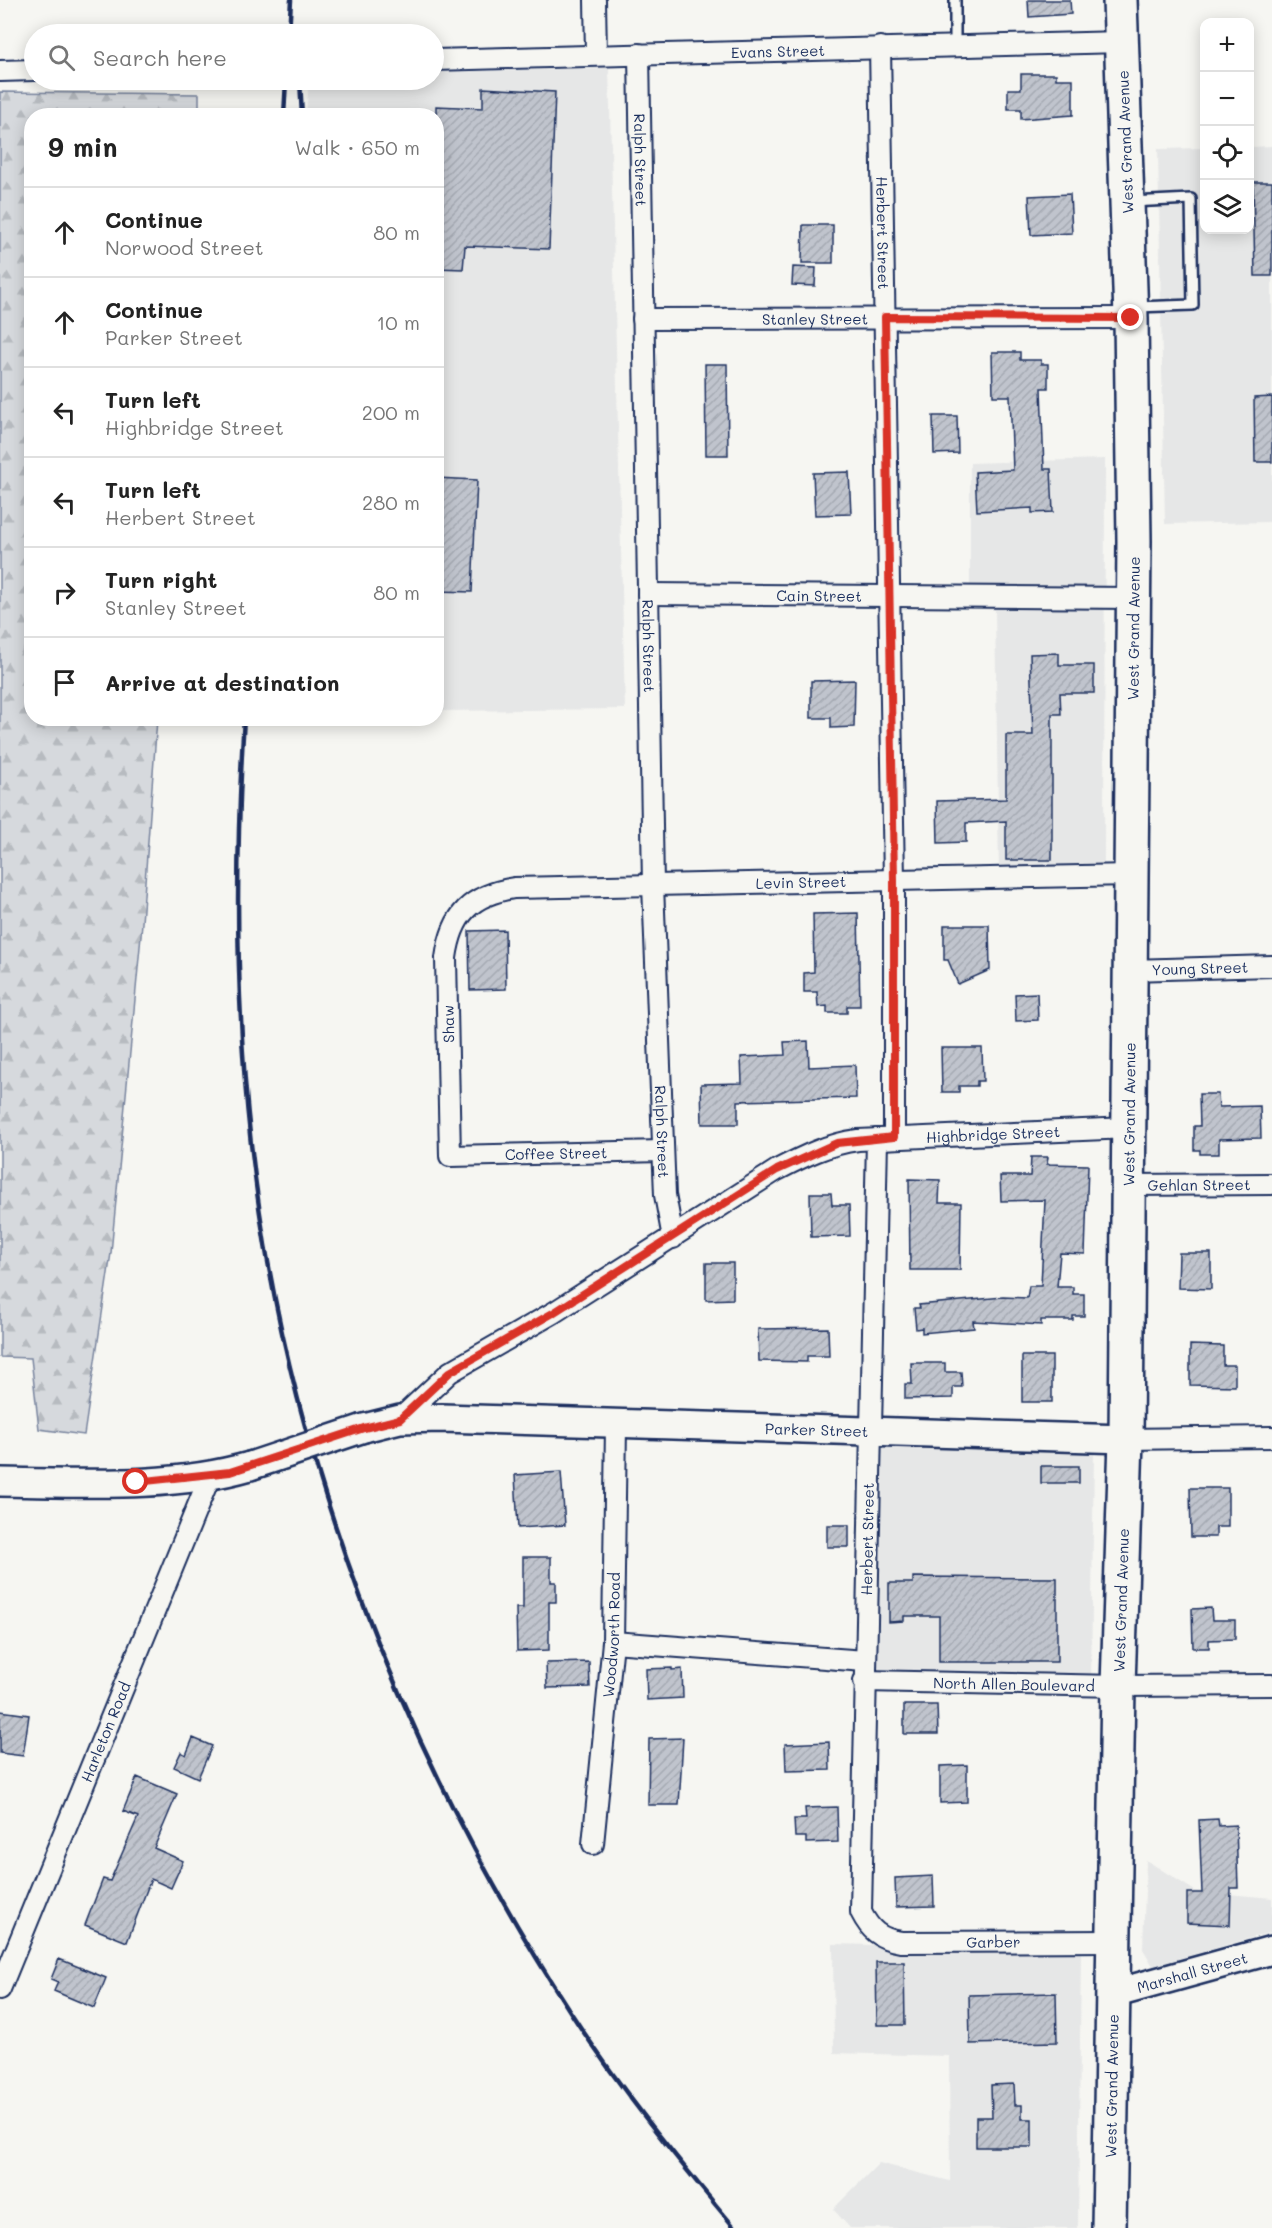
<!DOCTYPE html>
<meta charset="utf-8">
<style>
:root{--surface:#fff;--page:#f6f6f6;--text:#222;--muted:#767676;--line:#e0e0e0}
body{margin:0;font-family:Mali,sans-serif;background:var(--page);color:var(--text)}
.controls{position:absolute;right:18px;top:18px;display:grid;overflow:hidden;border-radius:12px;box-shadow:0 3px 15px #0003}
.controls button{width:54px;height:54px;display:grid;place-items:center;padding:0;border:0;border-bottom:2px solid var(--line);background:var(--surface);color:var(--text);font:30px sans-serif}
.stop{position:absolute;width:18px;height:18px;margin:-14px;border:4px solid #d93025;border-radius:50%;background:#fff}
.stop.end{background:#d93025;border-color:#fff;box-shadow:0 2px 6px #0008}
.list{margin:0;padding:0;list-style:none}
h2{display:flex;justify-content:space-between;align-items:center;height:78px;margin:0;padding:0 24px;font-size:26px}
h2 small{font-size:20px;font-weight:400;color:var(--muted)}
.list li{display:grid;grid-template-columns:39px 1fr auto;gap:18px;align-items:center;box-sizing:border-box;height:90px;padding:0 24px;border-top:2px solid var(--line)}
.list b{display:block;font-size:22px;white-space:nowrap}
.list p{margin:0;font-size:20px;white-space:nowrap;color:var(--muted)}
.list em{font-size:20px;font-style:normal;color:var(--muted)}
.icon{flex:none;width:33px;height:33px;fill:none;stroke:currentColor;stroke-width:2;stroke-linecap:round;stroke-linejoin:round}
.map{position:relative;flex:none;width:1272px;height:2228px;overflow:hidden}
.search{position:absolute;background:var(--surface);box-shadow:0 3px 15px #0003;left:24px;top:24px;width:420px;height:66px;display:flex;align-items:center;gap:15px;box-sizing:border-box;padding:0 21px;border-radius:33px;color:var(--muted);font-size:22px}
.panel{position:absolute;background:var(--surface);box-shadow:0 3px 15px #0003;left:24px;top:108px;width:420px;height:618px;border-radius:24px}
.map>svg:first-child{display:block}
</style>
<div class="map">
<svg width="1272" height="2228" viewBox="0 0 1272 2228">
<defs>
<pattern id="forest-firs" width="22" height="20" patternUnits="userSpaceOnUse" patternTransform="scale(1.5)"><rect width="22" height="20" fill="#d6d9dd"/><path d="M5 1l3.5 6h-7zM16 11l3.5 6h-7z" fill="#b7bbc0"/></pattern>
<pattern id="building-hatch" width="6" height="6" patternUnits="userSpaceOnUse" patternTransform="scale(1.5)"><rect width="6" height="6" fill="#c0c4cd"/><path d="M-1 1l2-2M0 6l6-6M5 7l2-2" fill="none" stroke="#a4a9b2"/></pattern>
</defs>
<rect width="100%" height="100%" fill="#f6f6f2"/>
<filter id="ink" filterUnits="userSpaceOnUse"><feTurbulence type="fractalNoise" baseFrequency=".0167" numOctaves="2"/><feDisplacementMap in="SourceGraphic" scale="12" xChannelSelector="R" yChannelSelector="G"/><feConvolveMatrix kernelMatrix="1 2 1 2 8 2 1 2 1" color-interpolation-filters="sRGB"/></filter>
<g filter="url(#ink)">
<path fill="#e6e7e7" d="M609,68L625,709L437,711L436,116H306L309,80H434V72Z
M1272,146V522L1165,524L1158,149L1204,148V230H1250V147Z
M1105,459L1104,872L999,874L995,610L970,608V463Z
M877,1447L1094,1451L1091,1682L872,1674Z
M1146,1860L1195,1891L1272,1898V1932L1153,1966L1143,1949Z
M833,1944L1081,1950L1078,2228H850L833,2209L879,2163L950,2181L949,2056L834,2053Z"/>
<path fill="url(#forest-firs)" stroke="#78849e" stroke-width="1.5" d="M0,92L199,94V115L32,116V718L157,719L141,936L111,1253L84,1435L39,1429L31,1358L0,1357Z"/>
<path fill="url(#building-hatch)" stroke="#1b2f5e" stroke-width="1.5" d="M1028,0H1070L1071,14L1029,17Z
M1021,74H1056V79H1073V115L1021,119V109H1008V89H1021Z
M483,88L555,92L549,249L465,246L463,269L436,268V106L483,108Z
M1253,182H1272V276H1255Z
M1070,194L1072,233L1031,235L1029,196Z
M803,225H833V263H802Z
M793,267L816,268L815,286L792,285Z
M992,352H1020V360H1041V364H1048V388H1041L1044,469H1051L1053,512L1032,513V508L977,511L975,472L1013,470L1010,396H993Z
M705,364H727L728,455H706Z
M1272,397V462H1255L1254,398Z
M933,416H957L958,453L934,454Z
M849,472L851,514L815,515L813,473Z
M436,478L477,480L472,592L436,591Z
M1059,653V665H1094V693H1060L1061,714H1052V860H1006V821L966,823V842L938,843L937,801L1006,799V735H1033L1030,654Z
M855,680L854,727L831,728V718H811V681Z
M858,913L860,1006H847V1013H827V1006L818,1007L817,992H804V973L814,972L813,914Z
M944,925H989L990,970L958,984L948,960H944Z
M505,930L506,989L470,990L469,931Z
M1037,993L1038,1020L1016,1021L1015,994Z
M808,1041L809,1067L855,1065L856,1098L738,1101V1124H702L701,1084L742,1083L741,1057L785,1055L784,1042Z
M941,1048H982L983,1081H977V1086H959V1092H942Z
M1199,1094H1218L1219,1107L1260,1106L1261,1138L1219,1139V1154H1200V1150H1194V1126H1200Z
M1031,1157H1048L1047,1164L1088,1165L1085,1254L1060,1253L1057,1287H1073V1294H1084V1316H1073V1320H1041V1325L973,1321L974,1328L922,1333V1328L916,1329L914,1308H920L919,1305L1003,1297L1027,1298L1029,1286H1041L1045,1200L1001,1201L1000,1176H1030Z
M909,1179L940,1180L939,1203H961L960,1270H910Z
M810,1193H831L832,1205H849L850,1236L811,1237Z
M1179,1253H1211V1289L1178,1288Z
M706,1263H733V1299L706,1300Z
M828,1328L829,1356H807V1362L759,1361L758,1329Z
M1190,1345L1223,1346V1365H1235V1386L1190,1385Z
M1022,1356H1052V1402H1022Z
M911,1363H945V1372H961L962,1387H953V1398L905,1399V1384H912Z
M1041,1466H1079V1483H1041Z
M561,1472L565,1525L518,1528L515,1475Z
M1190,1488H1228V1527H1216V1537H1191Z
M827,1525H849V1547H827Z
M523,1557H551V1582H556V1602H549V1650L517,1651L516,1608H523Z
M913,1577L1057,1578V1662H939V1616H904V1621L889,1622V1583H913Z
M1211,1608L1212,1620H1235V1639L1209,1640V1648H1193L1192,1609Z
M589,1662L590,1687L547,1688L546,1663Z
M672,1668V1670L682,1669L683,1698L647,1700L646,1669Z
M904,1705H937L938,1734H904Z
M0,1711L29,1715L23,1756L0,1753Z
M193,1738L212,1746L198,1778L174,1767L181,1752L186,1755Z
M683,1738L679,1805H648L649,1739Z
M829,1742L830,1770L786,1771L785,1744Z
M967,1765V1802L940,1803V1766Z
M137,1777L177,1794L154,1848L183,1861L171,1888L151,1879L127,1942L85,1925L103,1879L110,1881L138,1817L123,1811Z
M837,1807L838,1842L806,1843V1837H795L794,1819H806L805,1808Z
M1218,1819L1219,1826L1236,1825L1238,1888H1231L1230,1925L1187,1923V1893H1202L1199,1820Z
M933,1876L934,1906L896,1907L895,1878Z
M59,1959L106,1978L94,2008L54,1991L58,1982L51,1979Z
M876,1962H904L905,2025H877Z
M1056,1993L1057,2042L970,2044L969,1995Z
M1014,2084L1015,2105H1022V2119H1032V2147H976V2117H992L991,2085Z"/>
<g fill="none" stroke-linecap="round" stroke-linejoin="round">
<g stroke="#1b2f5e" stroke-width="14">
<path id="lane" d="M955,0V46
M1131,202L1191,199L1193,305L1136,307"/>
</g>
<g stroke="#1b2f5e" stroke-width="24">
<g id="street">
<path d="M595,0L596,55"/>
<path id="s1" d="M880,47L894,881V1137"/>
<path id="s2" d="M639,54L653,885L665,1195L673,1238"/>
<path id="s3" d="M434,60L1121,42"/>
<path d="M0,71L34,70"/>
<path id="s4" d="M643,319L1131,318"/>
<path id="s5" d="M648,594L1133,598"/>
<path id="s6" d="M1130,970L1272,966"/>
<path id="s7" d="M877,1139L861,1912C870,1930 880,1939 901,1942L1114,1941"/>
<path id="s8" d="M662,1151L450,1156L446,958C452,914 471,895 514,888L1130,875"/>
<path id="s9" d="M1127,1185L1272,1184"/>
<path id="s10" d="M400,1419L450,1372L553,1313L777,1170C804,1156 828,1144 858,1140L1128,1128"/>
<path d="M1126,1439L1272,1437"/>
<path d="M613,1642L865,1661"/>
<path id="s11" d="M864,1681L1118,1686L1272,1685"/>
<path id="s12" d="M593,1844L613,1642L616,1425"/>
<path id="s13" d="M0,1989L210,1476"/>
</g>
</g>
<g stroke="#1b2f5e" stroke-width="32">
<g id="secondary">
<path id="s14" d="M364,1428L400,1419L442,1418L1126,1439"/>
<path d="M0,1482C83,1483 170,1489 250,1466"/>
<path id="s15" d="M1113,1994L1272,1950"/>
</g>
</g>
<g stroke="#1b2f5e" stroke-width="38">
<g id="highway">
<path id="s16" d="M1109,2228L1118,1686L1126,1439L1134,541L1131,318L1120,0"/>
</g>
</g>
<use href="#lane" stroke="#f6f6f2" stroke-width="9"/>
<use href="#street" stroke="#f6f6f2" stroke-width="20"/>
<use href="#secondary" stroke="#f6f6f2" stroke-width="27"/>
<use href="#highway" stroke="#f6f6f2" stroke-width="33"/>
<path stroke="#1b2f5e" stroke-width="4.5" d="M289,34L291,0
M300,80L302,116
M284,116L286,80
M244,718C235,861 235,1002 251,1144C285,1454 402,1752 571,2013C620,2089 677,2159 735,2228"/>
<g stroke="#1b2f5e" stroke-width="32" stroke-linecap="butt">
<path id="secondary-bridge" d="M250,1466L364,1428"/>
</g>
<use href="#secondary-bridge" stroke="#f6f6f2" stroke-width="27"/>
</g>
</g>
<g fill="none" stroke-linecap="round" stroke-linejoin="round" filter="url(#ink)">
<path stroke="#d93025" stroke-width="8" d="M136,1482L230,1472L364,1428L400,1419L450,1372L553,1313L777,1170L837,1143L894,1137V881L885,317L1131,318"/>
</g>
<g text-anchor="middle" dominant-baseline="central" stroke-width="6" stroke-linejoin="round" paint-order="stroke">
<g font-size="15" fill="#1b2f5e" stroke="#f6f6f2">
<text stroke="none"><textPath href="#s3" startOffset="344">Evans Street</textPath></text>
<text transform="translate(1125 142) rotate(-92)">West Grand Avenue</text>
<text stroke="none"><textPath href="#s2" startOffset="106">Ralph Street</textPath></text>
<text stroke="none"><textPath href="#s1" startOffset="186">Herbert Street</textPath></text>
<text stroke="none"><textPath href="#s4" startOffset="172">Stanley Street</textPath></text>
<text stroke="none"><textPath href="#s5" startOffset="171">Cain Street</textPath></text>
<text stroke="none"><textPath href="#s16" startOffset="1600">West Grand Avenue</textPath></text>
<text stroke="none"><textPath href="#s2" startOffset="592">Ralph Street</textPath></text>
<text stroke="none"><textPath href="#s8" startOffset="804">Levin Street</textPath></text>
<text stroke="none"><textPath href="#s6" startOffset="70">Young Street</textPath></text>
<text transform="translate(448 1024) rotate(-91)">Shaw</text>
<text stroke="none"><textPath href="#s16" startOffset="1114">West Grand Avenue</textPath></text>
<text stroke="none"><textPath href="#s2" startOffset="1078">Ralph Street</textPath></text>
<text stroke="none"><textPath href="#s10" startOffset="675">Highbridge Street</textPath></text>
<text transform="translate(556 1153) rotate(-1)">Coffee Street</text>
<text stroke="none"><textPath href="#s9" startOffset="72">Gehlan Street</textPath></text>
<text stroke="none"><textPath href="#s14" startOffset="454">Parker Street</textPath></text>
<text transform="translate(867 1539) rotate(-89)">Herbert Street</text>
<text stroke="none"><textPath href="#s16" startOffset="628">West Grand Avenue</textPath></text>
<text stroke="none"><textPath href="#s12" startOffset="210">Woodworth Road</textPath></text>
<text stroke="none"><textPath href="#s11" startOffset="150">North Allen Boulevard</textPath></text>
<text stroke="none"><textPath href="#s13" startOffset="278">Harleton Road</textPath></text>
<text stroke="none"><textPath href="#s7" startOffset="918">Garber</textPath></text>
<text stroke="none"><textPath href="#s15" startOffset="82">Marshall Street</textPath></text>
<text stroke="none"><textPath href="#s16" startOffset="142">West Grand Avenue</textPath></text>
</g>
</g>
</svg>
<div class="controls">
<button>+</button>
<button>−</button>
<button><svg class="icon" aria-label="locate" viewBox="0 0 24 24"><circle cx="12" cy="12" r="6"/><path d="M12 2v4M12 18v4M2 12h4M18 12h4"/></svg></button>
<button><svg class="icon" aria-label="layers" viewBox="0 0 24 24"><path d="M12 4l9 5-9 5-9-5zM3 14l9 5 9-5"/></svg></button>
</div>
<div class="stop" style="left:136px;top:1482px"></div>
<div class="stop end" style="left:1131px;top:318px"></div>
<div class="search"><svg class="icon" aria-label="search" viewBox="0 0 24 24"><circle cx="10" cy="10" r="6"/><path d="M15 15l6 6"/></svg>Search here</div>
<section class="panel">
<h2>9 min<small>Walk · 650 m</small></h2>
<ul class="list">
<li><svg class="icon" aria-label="ahead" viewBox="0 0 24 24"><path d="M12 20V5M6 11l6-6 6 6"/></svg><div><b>Continue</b><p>Norwood Street</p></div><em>80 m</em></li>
<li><svg class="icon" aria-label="ahead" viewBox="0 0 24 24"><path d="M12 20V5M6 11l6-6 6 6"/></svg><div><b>Continue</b><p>Parker Street</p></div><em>10 m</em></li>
<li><svg class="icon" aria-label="left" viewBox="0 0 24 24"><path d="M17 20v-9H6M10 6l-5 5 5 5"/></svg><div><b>Turn left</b><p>Highbridge Street</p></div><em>200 m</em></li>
<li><svg class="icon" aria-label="left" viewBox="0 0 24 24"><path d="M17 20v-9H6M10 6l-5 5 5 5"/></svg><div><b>Turn left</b><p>Herbert Street</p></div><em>280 m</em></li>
<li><svg class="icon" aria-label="right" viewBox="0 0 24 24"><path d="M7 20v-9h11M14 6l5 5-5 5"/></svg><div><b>Turn right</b><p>Stanley Street</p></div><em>80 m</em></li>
<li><svg class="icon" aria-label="arrive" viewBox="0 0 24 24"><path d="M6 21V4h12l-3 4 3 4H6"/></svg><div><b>Arrive at destination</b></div></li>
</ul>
</section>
</div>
